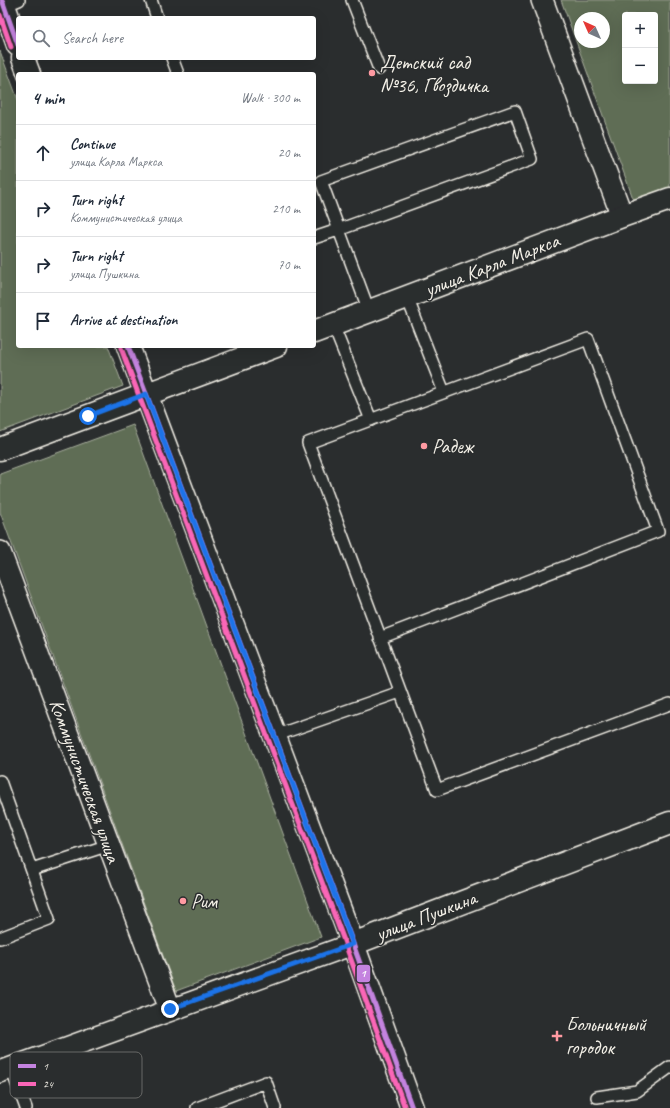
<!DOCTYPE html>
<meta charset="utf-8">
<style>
:root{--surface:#fff;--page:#f2f2f3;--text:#1f2937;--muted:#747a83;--line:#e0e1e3}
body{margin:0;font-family:Caveat,sans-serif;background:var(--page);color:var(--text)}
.controls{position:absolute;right:12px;top:12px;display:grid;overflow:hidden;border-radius:4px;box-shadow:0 4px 16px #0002}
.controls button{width:36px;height:36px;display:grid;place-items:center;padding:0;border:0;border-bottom:1px solid var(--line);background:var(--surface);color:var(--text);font:20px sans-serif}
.compass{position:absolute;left:574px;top:12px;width:36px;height:36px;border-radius:50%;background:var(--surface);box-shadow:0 4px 16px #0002;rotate:315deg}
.stop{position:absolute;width:12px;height:12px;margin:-9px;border:3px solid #1a73e8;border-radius:50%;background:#fff}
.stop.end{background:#1a73e8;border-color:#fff;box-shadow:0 1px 4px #0008}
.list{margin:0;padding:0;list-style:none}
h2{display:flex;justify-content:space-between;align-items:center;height:52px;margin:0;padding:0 16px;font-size:17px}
h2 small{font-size:13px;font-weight:400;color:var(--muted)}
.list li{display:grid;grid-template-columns:26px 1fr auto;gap:12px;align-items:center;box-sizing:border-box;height:56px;padding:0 16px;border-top:1px solid var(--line)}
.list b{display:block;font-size:15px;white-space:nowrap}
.list p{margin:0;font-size:13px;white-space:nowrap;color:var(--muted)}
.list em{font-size:13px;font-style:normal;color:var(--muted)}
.icon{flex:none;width:22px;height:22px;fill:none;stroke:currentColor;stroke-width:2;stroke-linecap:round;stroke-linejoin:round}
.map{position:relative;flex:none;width:670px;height:1108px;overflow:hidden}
.search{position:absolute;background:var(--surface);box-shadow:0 4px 16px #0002;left:16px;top:16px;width:300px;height:44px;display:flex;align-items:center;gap:10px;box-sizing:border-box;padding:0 14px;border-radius:4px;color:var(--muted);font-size:15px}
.panel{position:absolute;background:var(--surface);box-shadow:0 4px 16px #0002;left:16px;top:72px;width:300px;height:276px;border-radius:4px}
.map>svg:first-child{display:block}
</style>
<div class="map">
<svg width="670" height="1108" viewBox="0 0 670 1108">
<rect width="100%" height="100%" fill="#2a2d2e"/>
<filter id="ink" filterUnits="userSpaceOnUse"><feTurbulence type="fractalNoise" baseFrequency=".025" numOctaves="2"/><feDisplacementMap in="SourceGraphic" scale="8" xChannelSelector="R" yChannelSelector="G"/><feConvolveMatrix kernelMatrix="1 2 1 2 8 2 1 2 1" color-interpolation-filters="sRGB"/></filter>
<g filter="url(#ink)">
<path fill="#5e6d54" stroke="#a9af9e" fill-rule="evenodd" d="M561,0H670V187L634,201ZM625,15H655V81H625ZM580,18H604V42H580Z
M0,51L18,100V346H108L123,386L0,432Z
M133,425L321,937L176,991L0,512V474Z"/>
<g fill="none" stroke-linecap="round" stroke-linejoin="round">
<g stroke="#f4f1e8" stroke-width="14">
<path id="lane" d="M151,0L157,18
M352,0L379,69
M4,6L19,0
M172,58L178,74
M314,238L338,230L532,159L515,111L321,181L369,311
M407,297L444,392
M333,325L371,420
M380,638L658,531L588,339L308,443L437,790L670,704
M274,736L400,692
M0,781L49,919L0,938
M32,870L109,845
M11,1068L26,1108
M597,1097L637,1091L670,1067
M197,1108L266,1082L275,1108"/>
</g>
<g stroke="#f4f1e8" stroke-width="24">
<path id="street" d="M542,0L622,216
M0,552L170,1009
M0,1072L353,944"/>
</g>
<g stroke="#f4f1e8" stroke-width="25">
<path id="secondary" d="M2,0L18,45
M23,58L29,74
M314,332L622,216L670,199
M128,346L353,944L412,1108
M0,449L276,346
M353,944L670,823"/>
</g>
<use href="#lane" stroke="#2a2d2e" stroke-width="11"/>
<use href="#street" stroke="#2a2d2e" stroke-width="21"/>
<use href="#secondary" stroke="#2a2d2e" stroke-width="22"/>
<g stroke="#2a2d2e" stroke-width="8">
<path id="bus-1" d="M2,0L18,45
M128,346L353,944L412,1108"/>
</g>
<g stroke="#2a2d2e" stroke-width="8">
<path id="bus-2" d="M0,15L11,47
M121,348L346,946L405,1108"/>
</g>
<use href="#bus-1" stroke="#c483df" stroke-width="5"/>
<use href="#bus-2" stroke="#fa66b7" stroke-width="5"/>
</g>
</g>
<g fill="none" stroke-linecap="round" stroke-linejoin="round" filter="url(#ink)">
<path stroke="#1a73e8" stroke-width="5" d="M88,416L146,394L353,944L170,1009"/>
</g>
<g fill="#ff9aa2" stroke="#2a2d2e" stroke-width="1.5">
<circle cx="372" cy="73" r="4"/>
<circle cx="424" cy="446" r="4"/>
<circle cx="183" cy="901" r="4"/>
<path d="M555 1030h4v4h4v4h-4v4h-4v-4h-4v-4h4z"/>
</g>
<g text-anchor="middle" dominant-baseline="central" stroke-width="3" stroke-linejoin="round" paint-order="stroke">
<g font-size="20" fill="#f4f1e8" stroke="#2a2d2e" text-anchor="start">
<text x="380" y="62">Детский сад<tspan x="380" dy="23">№36, Гвоздичка</tspan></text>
<text x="432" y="446">Радеж</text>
<text x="191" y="901">Рим</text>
<text x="566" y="1024">Больничный<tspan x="566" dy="23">городок</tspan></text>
</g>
<g font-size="20" fill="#f4f1e8" stroke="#2a2d2e">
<text transform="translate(492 265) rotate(-21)">улица Карла Маркса</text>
<text transform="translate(85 781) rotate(70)">Коммунистическая улица</text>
<text transform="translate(426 916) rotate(-21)">улица Пушкина</text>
</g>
</g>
<rect x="10" y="1052" width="132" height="46" rx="6" fill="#2a2d2e" stroke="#676866" stroke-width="1"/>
<rect x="18" y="1064" width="18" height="4" fill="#c483df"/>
<rect x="18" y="1082" width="18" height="4" fill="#fa66b7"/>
<g font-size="11" fill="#f4f1e8">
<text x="43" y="1070">1</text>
<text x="43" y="1088">24</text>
</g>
<rect stroke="#2a2d2e" stroke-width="1.5" x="356" y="964" width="15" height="19" rx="4" fill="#c483df"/>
<g font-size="11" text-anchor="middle" font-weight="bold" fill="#fff">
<text x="363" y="977">1</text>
</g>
</svg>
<div class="controls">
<button>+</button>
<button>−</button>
</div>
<svg class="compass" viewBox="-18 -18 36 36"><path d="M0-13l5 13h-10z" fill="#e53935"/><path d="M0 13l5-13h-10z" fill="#747a83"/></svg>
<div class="stop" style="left:88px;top:416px"></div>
<div class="stop end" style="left:170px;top:1009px"></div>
<div class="search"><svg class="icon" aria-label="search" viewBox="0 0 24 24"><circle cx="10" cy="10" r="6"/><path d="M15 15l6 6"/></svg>Search here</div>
<section class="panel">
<h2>4 min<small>Walk · 300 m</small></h2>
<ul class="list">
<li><svg class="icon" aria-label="ahead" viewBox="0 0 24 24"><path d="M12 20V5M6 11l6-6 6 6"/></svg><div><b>Continue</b><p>улица Карла Маркса</p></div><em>20 m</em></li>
<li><svg class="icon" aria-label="right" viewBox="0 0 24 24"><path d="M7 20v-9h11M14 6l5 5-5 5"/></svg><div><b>Turn right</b><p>Коммунистическая улица</p></div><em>210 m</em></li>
<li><svg class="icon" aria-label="right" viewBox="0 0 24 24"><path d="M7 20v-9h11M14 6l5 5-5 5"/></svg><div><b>Turn right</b><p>улица Пушкина</p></div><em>70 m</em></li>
<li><svg class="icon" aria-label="arrive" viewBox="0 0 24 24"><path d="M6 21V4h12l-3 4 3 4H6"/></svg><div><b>Arrive at destination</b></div></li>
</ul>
</section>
</div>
